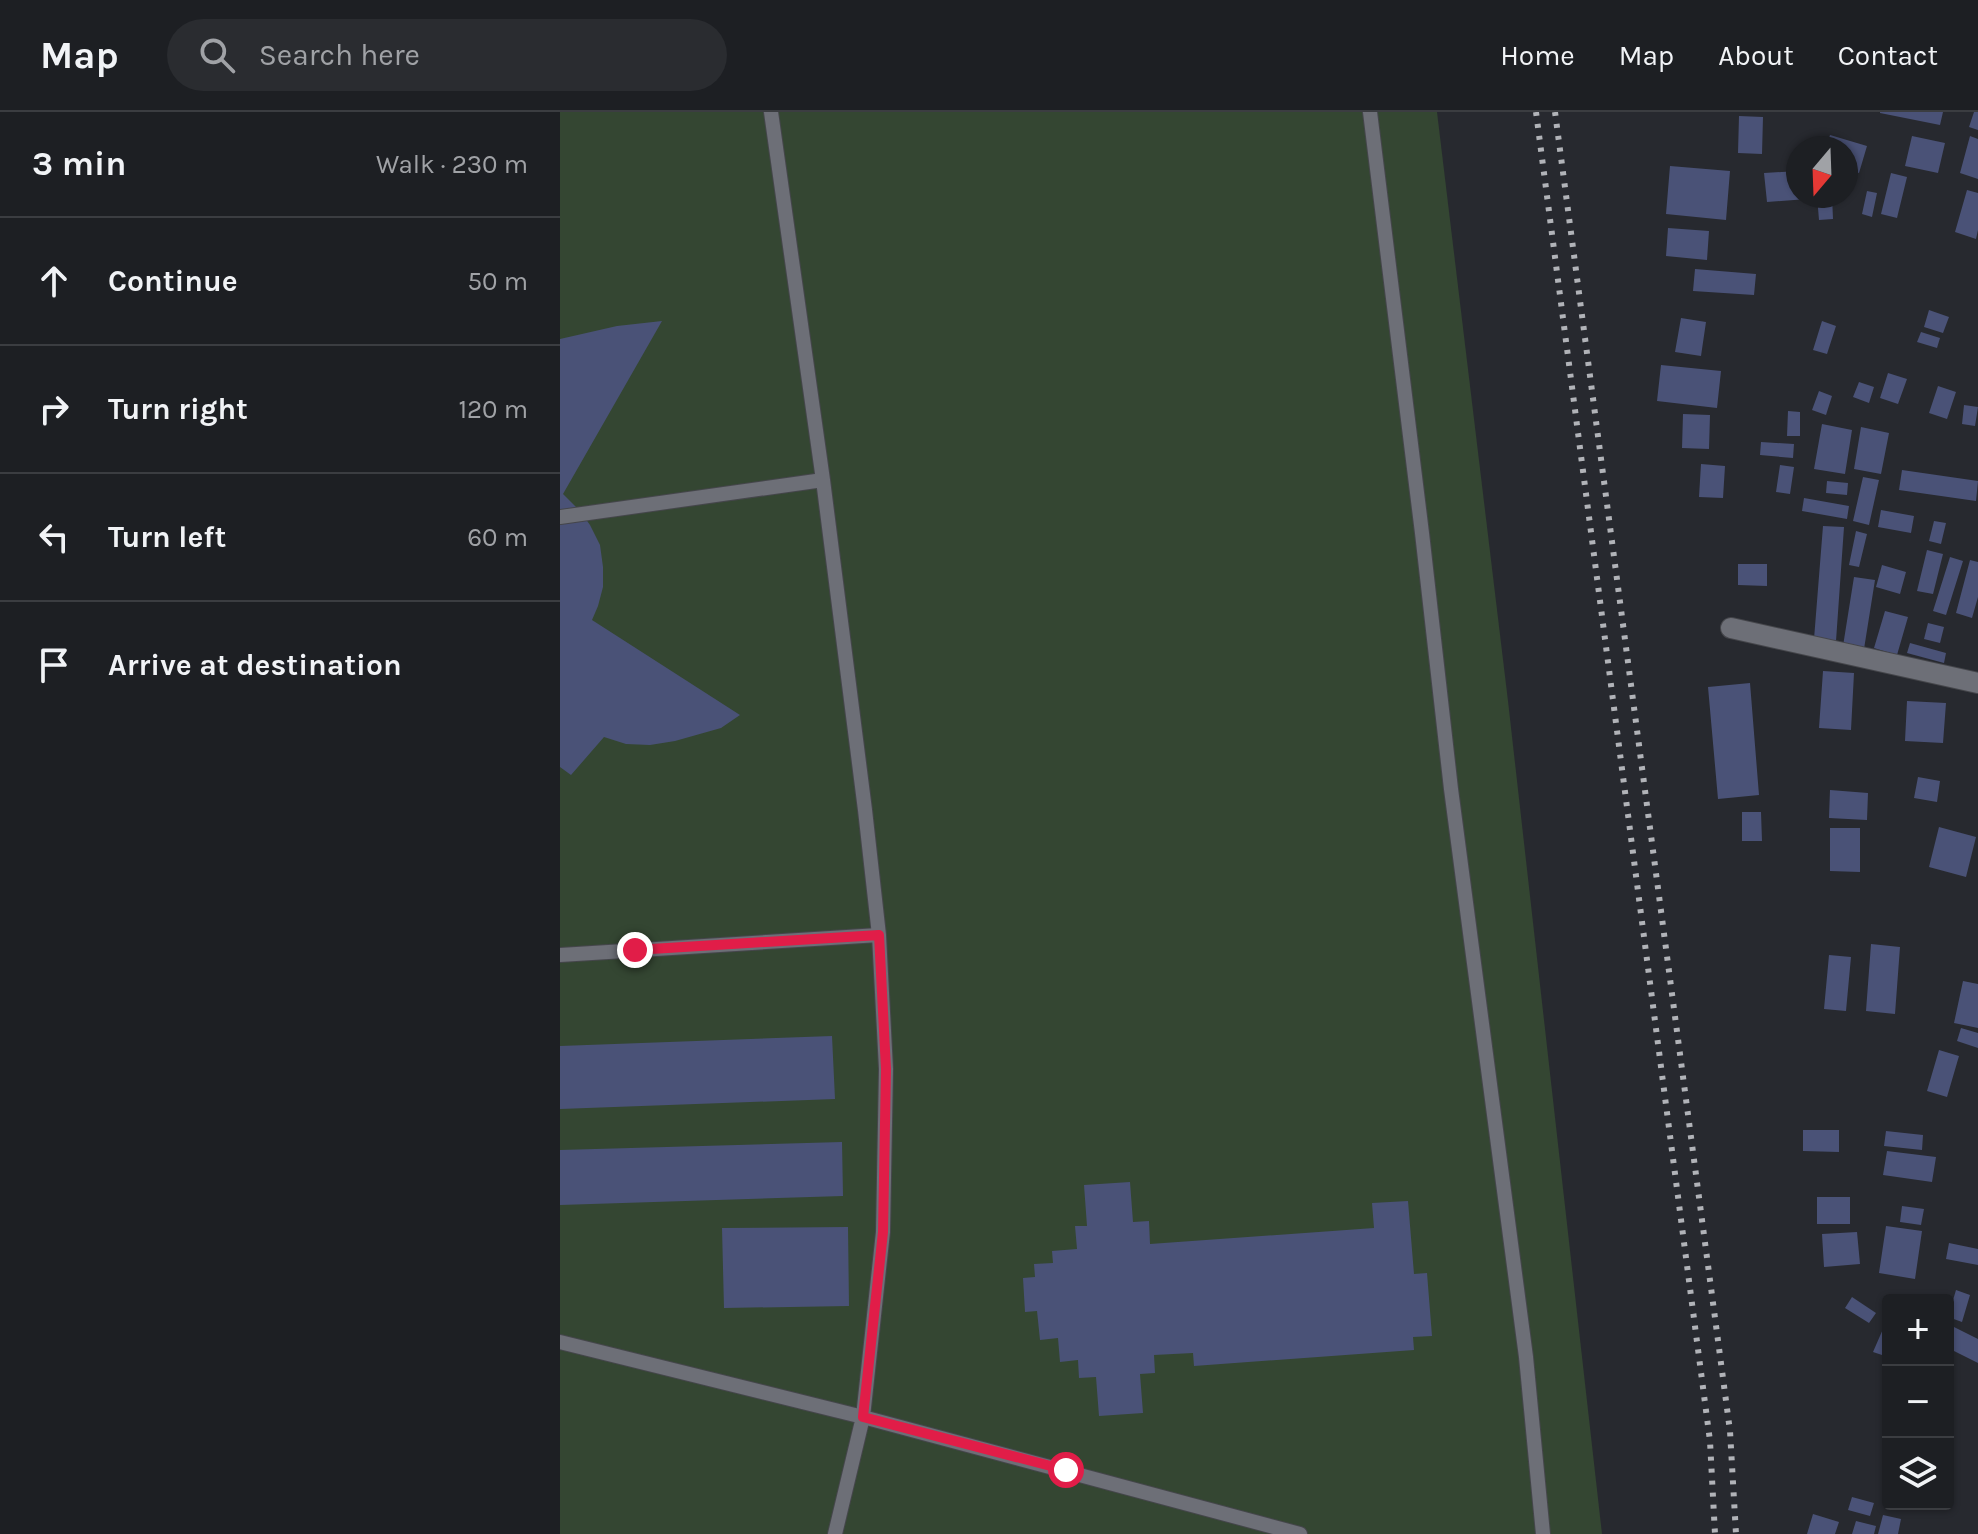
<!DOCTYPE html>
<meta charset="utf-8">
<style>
:root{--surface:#1d1f23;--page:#2a2c30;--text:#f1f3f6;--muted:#a0a2a6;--line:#3b3d41}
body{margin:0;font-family:Karla,sans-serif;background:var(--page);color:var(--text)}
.controls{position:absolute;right:24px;bottom:24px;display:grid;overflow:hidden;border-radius:8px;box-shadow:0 2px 6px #0004}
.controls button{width:72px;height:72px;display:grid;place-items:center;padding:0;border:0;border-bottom:2px solid var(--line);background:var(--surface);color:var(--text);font:40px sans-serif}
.compass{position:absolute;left:1226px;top:24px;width:72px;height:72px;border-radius:50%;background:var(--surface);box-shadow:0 2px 6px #0004;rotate:199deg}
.stop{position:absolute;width:24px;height:24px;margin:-18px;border:6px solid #e11d48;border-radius:50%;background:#fff}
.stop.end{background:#e11d48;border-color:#fff;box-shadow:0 2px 8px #0008}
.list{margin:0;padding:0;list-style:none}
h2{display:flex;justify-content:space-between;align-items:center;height:104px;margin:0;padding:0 32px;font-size:34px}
h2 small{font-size:26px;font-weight:400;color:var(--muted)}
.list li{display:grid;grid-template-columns:52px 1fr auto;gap:24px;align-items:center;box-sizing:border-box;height:128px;padding:0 32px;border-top:2px solid var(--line)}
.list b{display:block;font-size:30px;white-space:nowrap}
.list em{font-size:26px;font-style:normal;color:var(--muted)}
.icon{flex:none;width:44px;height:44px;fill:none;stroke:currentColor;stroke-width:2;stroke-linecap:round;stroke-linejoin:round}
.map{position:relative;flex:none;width:1418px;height:1422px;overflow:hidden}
header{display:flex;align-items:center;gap:48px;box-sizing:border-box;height:112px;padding:0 40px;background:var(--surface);border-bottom:2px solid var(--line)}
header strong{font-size:38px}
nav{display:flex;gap:44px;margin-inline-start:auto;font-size:28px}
.search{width:560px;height:72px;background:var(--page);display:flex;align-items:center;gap:20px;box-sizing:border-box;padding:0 28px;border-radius:44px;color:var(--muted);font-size:30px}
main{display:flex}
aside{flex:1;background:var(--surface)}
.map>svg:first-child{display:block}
</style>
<header>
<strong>Map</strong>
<div class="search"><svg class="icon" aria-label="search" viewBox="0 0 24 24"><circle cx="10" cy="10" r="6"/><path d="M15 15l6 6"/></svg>Search here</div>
<nav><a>Home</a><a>Map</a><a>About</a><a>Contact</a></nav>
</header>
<main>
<aside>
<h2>3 min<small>Walk · 230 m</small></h2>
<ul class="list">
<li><svg class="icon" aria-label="ahead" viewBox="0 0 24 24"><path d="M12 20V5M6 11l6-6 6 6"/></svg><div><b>Continue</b></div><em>50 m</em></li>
<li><svg class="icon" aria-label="right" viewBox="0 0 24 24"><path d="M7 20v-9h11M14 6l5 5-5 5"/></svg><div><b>Turn right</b></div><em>120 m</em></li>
<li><svg class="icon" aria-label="left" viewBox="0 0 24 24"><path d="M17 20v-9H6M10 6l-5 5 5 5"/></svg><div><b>Turn left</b></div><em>60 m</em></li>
<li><svg class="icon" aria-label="arrive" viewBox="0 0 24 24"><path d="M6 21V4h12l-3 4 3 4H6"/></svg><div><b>Arrive at destination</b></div></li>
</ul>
</aside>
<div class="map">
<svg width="1418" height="1422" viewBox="0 0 1418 1422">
<rect width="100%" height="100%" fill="#27292f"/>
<path fill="#344632" d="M0,0H877L948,589L1042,1422H0Z"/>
<path fill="#4a5277" d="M1320,0H1383L1380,13L1320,1Z
M1414,0H1418V18L1409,15Z
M1179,4L1203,5L1202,42L1178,41Z
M1270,23L1307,34L1299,61L1286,57V36H1266Z
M1352,24L1385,31L1378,61L1345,54Z
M1410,24L1418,27V67L1400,61Z
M1110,54L1170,59L1166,108L1106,102Z
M1238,59V84H1247V87L1207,90L1204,61Z
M1331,61L1347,65L1337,106L1321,102Z
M1407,78L1418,81V118L1416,127L1395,120Z
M1307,79L1317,81L1312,105L1302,102Z
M1257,84H1272L1273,107L1259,108Z
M1108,116L1149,119L1147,148L1106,144Z
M1135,157L1196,162L1194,183L1133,179Z
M1369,198L1389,205L1383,221L1364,215Z
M1121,206L1146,210L1141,244L1115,240Z
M102,209L3,382L20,399L30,413L40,433L43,455V475L38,494L32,508L180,603L161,616L115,629L90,633L66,632L44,625L11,663L0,655V227L57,214Z
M1262,209L1276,214L1267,242L1253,238Z
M1361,220L1380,226L1377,236L1357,230Z
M1101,253L1161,259L1157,296L1097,289Z
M1328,261L1347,267L1338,292L1320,286Z
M1299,270L1314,275L1309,291L1293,285Z
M1378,274L1396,280L1387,307L1369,301Z
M1259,279L1272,284L1266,303L1252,298Z
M1404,293L1418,295L1415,314L1402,312Z
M1228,299L1240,300V324H1227Z
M1123,302L1150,303L1149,337L1122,336Z
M1262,312L1292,318L1285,362L1254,357Z
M1301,315L1329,321L1321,362L1294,357Z
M1201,330L1234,332L1233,346L1200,343Z
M1141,352L1165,354L1163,386L1139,385Z
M1220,353L1234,355L1230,382L1216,380Z
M1342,358L1418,369L1416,389L1339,378Z
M1303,365L1319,368L1309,413L1293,409Z
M1267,369L1288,371L1287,383L1266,381Z
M1244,386L1289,394L1287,407L1242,399Z
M1321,398L1354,404L1351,421L1318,415Z
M1374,409L1386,411L1381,432L1369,429Z
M1263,414L1284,415L1276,529L1254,527Z
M1296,419L1307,422L1299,455L1289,453Z
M1367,438L1383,442L1373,482L1357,479Z
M1390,445L1403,449L1386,503L1373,499Z
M1410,448L1418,450V485L1412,506L1396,501Z
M1178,452H1207V474L1178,473Z
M1322,453L1346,460L1340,482L1316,475Z
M1294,465L1315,468L1304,537L1283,534Z
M1325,499L1348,505L1337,543L1314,536Z
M1368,511L1384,515L1380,531L1364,527Z
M1350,531L1386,541L1384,551L1347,541Z
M1263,559L1294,561L1291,618L1259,616Z
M1190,571L1199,683L1158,687L1148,575Z
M1347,589L1386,591L1383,631L1345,629Z
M1358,665L1380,669L1377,690L1354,686Z
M1270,678L1308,681L1307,708L1269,706Z
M1182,700H1201L1202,729H1182Z
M1379,715L1416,725L1406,765L1369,755Z
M1270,716H1300V760L1270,759Z
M1311,832L1340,835L1335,902L1306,899Z
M1269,843L1291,845L1286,899L1264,897Z
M1403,869L1418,872V916L1394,911Z
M1401,916L1418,921V936L1397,929Z
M272,924L275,987L0,997V934Z
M1379,938L1399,944L1387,985L1367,979Z
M1243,1018H1279V1040L1243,1039Z
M1326,1019L1363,1023L1362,1038L1324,1034Z
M282,1030L283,1084L0,1093V1038Z
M1327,1039L1376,1045L1372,1070L1323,1063Z
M570,1070L573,1110L589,1109L590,1132L814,1116L812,1091L848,1089L854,1162L867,1161L872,1224L853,1225L854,1238L634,1254L633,1241L594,1243L595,1261L580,1262L583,1301L539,1304L536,1265L519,1266L518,1248L500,1250L498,1226L480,1228L477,1199L465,1200L463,1166L475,1165L474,1152L493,1151L492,1139L517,1137L515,1114H527L524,1073Z
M1257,1085H1290V1112H1257Z
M1342,1094L1364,1097L1361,1113L1340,1110Z
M1326,1114L1362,1119L1355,1167L1319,1161Z
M288,1115L289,1194L164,1196L162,1116Z
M1297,1120L1300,1152L1264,1155L1262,1122Z
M1389,1131L1418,1137V1153L1386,1147Z
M1396,1178L1410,1183L1402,1210L1388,1205Z
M1292,1185L1316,1201L1309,1211L1285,1196Z
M1388,1212L1418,1227V1251L1388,1236Z
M1323,1217L1328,1219V1229L1322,1243L1313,1240Z
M1292,1385L1314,1391L1310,1404L1288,1398Z
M1253,1402L1279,1410L1275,1422H1247Z
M1323,1403L1341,1407L1338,1422H1318Z
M1296,1409L1316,1414L1314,1422H1292Z"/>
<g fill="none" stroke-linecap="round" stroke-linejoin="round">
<g stroke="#45464b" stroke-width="16">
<path id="lane" d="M211,0L263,368L305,698L319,823L326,957L323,1120L303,1305L275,1422
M810,0L862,421L891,677L966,1245L983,1422
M0,405L263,368
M0,843L319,823
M0,1230L303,1305L740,1422"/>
</g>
<g stroke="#45464b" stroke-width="22">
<path id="street" d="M1171,516L1418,571"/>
</g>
<use href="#lane" stroke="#6d6f77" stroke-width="14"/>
<use href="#street" stroke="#6d6f77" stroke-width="20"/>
<path stroke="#b1b3b8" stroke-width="6" stroke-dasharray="4 8" stroke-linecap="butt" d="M976,0L1150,1329L1155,1422
M995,0L1170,1319L1176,1422"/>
</g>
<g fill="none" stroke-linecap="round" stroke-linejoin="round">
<path stroke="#e11d48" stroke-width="10" d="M75,838L319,823L326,957L323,1120L303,1305L506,1358"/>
</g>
</svg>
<div class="controls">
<button>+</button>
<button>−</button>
<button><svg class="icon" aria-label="layers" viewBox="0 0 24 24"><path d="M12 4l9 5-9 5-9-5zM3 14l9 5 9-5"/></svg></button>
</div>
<svg class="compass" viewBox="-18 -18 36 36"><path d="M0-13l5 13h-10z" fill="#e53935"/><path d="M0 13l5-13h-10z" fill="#a0a2a6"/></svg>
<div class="stop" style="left:506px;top:1358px"></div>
<div class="stop end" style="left:75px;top:838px"></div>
</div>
</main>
